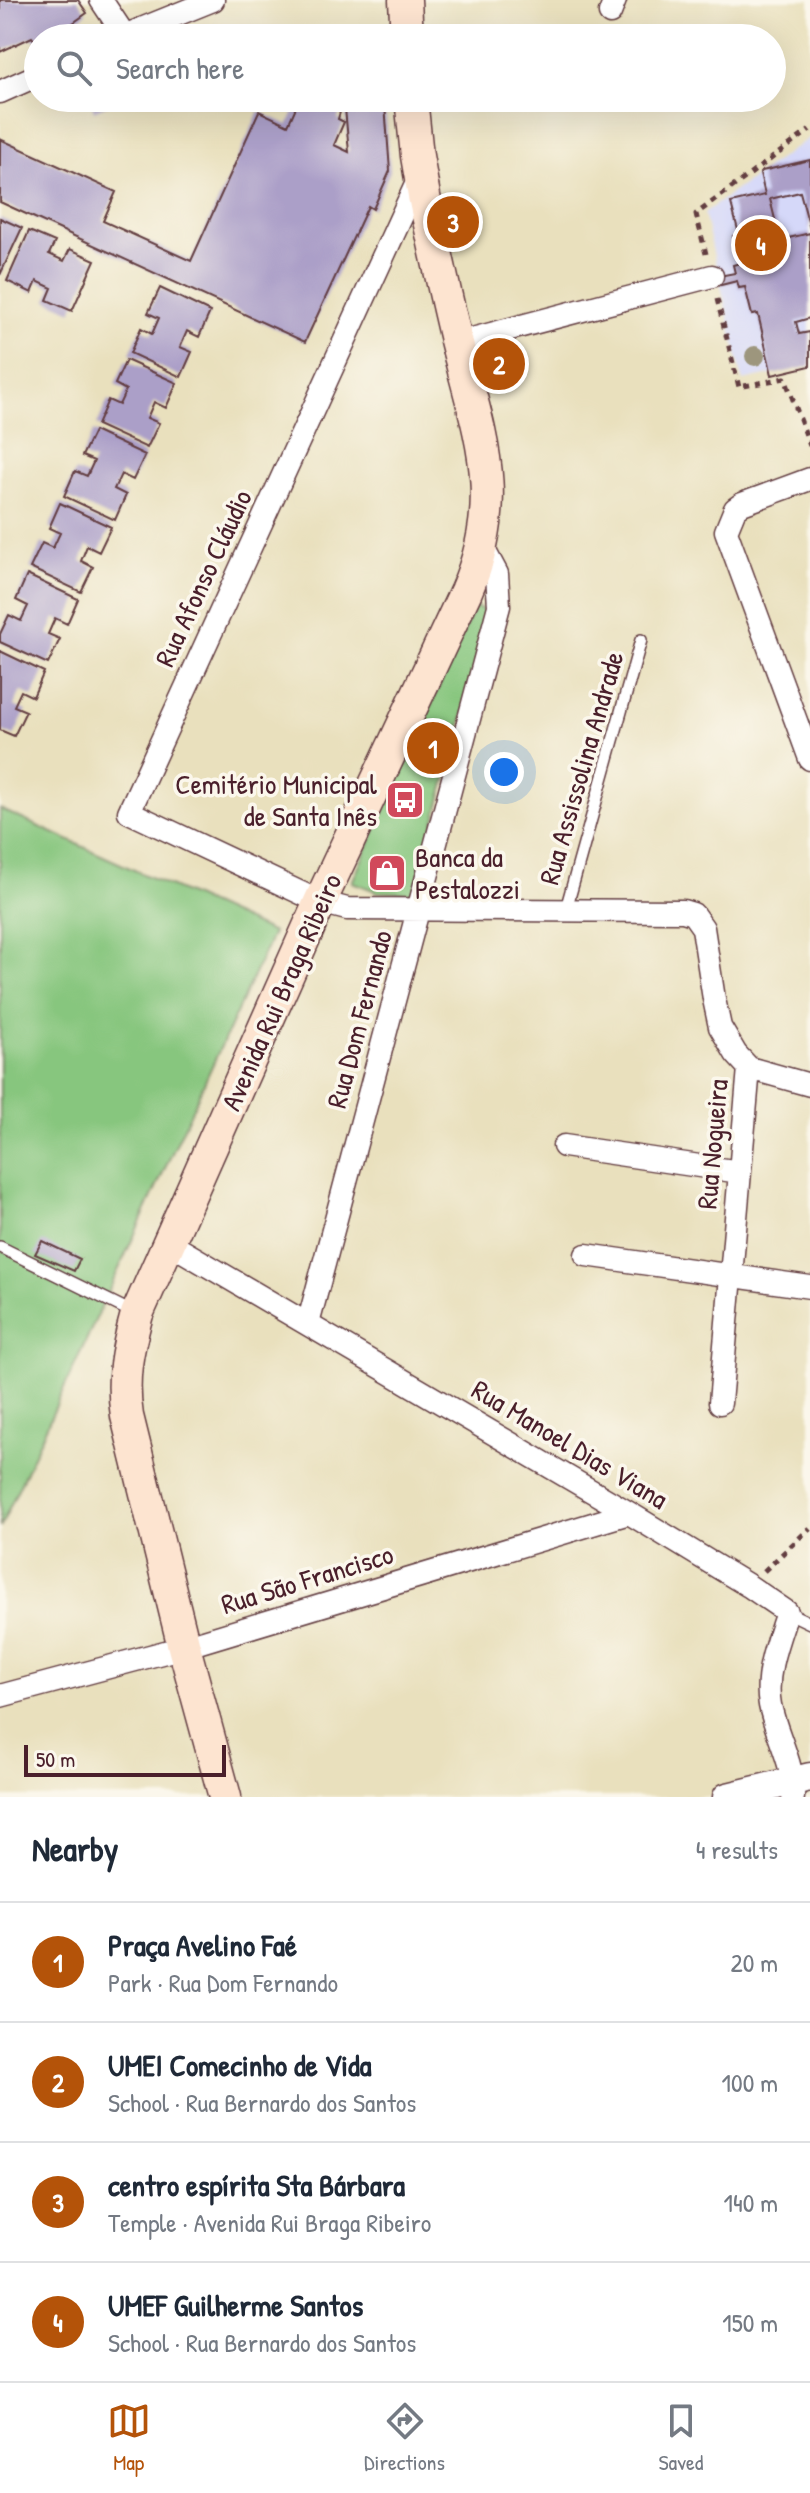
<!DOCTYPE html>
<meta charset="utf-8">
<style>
:root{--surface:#fff;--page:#f2f2f3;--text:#1f2937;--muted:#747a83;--line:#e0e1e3;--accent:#b45309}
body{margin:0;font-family:"Patrick Hand",sans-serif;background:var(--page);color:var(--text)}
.scale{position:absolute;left:24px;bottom:20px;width:202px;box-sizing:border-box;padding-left:8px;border:4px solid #4a1f2b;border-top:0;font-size:22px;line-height:28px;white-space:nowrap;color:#4a1f2b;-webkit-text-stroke:6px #fbf7ec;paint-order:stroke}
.you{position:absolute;left:504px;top:772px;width:28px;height:28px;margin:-20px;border:6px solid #fff;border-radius:50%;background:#1a73e8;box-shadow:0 0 0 12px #1a73e833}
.badge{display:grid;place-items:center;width:52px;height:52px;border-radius:50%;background:var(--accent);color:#fff;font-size:26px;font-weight:700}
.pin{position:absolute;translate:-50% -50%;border:4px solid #fff;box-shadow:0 2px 8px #0006}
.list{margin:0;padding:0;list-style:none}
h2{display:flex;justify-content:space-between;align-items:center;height:104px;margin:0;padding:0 32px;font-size:34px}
h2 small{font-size:26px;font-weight:400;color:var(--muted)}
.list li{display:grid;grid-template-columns:52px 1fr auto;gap:24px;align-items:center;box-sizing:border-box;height:120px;padding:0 32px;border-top:2px solid var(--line)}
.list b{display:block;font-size:30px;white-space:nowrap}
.list p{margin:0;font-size:26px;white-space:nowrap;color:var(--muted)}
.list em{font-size:26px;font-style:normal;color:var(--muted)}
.icon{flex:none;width:44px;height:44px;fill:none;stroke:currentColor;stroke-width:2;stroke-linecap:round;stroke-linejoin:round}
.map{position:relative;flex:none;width:810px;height:1797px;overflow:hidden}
.search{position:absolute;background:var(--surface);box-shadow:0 8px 32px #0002;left:24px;right:24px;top:24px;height:88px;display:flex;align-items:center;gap:20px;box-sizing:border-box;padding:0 28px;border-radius:44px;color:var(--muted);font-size:30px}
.sheet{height:584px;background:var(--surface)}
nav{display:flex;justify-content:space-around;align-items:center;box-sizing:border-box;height:112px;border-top:2px solid var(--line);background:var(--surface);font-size:22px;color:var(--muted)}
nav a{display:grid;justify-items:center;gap:4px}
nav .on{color:var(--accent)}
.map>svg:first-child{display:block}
</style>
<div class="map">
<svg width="810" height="1797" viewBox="0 0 810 1797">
<rect width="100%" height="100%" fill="#fbf7ec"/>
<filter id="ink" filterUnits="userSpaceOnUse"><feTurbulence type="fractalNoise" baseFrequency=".0125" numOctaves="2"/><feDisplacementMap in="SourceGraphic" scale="16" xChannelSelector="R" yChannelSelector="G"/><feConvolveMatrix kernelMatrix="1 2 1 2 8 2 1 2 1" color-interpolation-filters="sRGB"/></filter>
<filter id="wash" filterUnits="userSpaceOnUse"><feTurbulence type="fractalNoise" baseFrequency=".006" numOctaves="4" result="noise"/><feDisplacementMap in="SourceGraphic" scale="32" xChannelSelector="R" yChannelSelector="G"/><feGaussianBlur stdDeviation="1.8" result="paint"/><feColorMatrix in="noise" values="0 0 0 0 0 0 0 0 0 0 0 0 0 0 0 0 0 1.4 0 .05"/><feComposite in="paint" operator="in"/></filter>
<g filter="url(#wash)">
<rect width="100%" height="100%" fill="#e9e0bd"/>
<path fill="#d5d8f9" d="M810,137V366L743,381L704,213Z"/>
<path fill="#87c67e" stroke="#687254" stroke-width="2" d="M475,606L491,614L415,893L378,892L352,882Z
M0,809L273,933L0,1528Z"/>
<g id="blocks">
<path fill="#ab9fc8" d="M0,0H78L87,13L52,38H38V45L32,37L0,52Z
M88,98H123L94,111Z
M300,98L317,101L319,98H344L338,119L344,122L334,145L349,152L345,108L385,105L390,171L373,209L368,206L305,342L0,202V139L116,192L103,221L191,261L259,111L288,125Z
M810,160V229L800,192L770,199L780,240L810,233V318L796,322L799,334L810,332V366L772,375L758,314L752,315L745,287L739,288L737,281L721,285L719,276L735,273L733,265L740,263L733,236L739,234L731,203L765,195L760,173L762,171Z
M0,218L22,228L0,275Z
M29,231L55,242L49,254L64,261L70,249L95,260L72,311L47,300L52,288L37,281L32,293L7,281Z
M160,288L210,312L199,337L187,331L180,347L192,352L181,377L130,353L141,328L152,334L159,318L148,313Z
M126,360L177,383L166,408L154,402L147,418L159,423L147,448L97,425L108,400L119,405L126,390L115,384Z
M94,431L145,455L133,480L121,474L114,489L126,495L115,520L64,496L75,471L87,476L94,461L82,456Z
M60,503L111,527L99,552L87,546L81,561L93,567L81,592L30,568L42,543L53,548L60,533L49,528Z
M27,575L78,599L67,624L55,618L48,634L60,639L48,664L0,642V634L9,615L21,621L28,606L16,600Z
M0,651L44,672L33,697L21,691L14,706L26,711L14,736L0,730Z
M42,1241L80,1259L74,1271L35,1254Z"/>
</g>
</g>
<g filter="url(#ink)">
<use href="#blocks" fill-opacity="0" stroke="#623c41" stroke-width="2"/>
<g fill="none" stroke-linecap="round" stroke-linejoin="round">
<g stroke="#623c41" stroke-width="14">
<path id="service" d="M566,909L641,640
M0,1247L136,1314
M787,1612L810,1623"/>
</g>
<g stroke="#623c41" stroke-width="25">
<path id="minor" d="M101,0L125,36
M610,13L615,0
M119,38L213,0
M0,92L38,75
M420,176L129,812L320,902L347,909L683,911L693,914L703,928L714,999L720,1027L736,1054L749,1068L720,1403
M457,343L712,276
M810,479L742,504L735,509L726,531L810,759
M749,1068L810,1085
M564,1146L740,1172
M169,1243L629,1513L749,1586L787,1612C778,1640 764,1674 770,1705C776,1736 795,1765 793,1797
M586,1255L810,1287
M308,1324L499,606L497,574L482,546
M0,1696L184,1647L629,1513"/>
</g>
<g stroke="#623c41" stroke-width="31">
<path id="tertiary" d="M727,1797L810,1777"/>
</g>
<g stroke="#623c41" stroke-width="35">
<path id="secondary" d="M405,0L407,38
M225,1797L184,1647L127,1416C121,1379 127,1350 137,1314L320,902L466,591C507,497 479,433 456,340C445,293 434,244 424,196L417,156L411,98"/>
</g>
<path stroke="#623c41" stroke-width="5" stroke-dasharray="6 6" stroke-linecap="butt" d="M706,254L696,214L810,130
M717,299L739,387L785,378L810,446
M764,1571L810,1528"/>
<use href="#service" stroke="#fff" stroke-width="11"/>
<use href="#minor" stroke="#fff" stroke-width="22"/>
<use href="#tertiary" stroke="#fff" stroke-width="28"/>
<use href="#secondary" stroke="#fde4d0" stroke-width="32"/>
</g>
<circle fill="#9d967d" cx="755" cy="356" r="10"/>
</g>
<defs>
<g id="bus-square" transform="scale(2)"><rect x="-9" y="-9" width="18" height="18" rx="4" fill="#d1495b" stroke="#fbf7ec"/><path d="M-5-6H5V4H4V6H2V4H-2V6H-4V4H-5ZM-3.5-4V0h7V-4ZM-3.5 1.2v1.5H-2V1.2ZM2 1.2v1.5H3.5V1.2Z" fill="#fff"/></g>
<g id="shop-square" transform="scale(2)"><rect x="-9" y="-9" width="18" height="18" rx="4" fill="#d1495b" stroke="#fbf7ec"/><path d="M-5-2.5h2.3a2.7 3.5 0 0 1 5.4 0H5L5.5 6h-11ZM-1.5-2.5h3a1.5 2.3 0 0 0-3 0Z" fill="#fff"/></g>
</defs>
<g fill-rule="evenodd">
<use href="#bus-square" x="405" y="800"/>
<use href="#shop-square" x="387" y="873"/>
</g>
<g text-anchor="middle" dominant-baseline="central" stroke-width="7" stroke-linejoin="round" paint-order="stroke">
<g font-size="28" fill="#4a1f2b" stroke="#fbf7ec">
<text transform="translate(203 578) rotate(-65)">Rua Afonso Cláudio</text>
<text transform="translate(581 768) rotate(-74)">Rua Assissolina Andrade</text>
<text transform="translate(281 992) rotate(-66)">Avenida Rui Braga Ribeiro</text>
<text transform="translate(359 1019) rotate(-75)">Rua Dom Fernando</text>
<text transform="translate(712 1144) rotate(-85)">Rua Nogueira</text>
<text transform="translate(570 1444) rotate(31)">Rua Manoel Dias Viana</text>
<text transform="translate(307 1579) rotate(-17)">Rua São Francisco</text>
</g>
<g font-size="28" fill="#4a1f2b" stroke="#fbf7ec" text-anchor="end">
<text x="377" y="784">Cemitério Municipal<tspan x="377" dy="32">de Santa Inês</tspan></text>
<text x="415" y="857" text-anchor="start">Banca da<tspan x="415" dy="32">Pestalozzi</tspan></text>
</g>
</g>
</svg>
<div class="scale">50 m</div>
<div class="you"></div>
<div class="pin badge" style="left:433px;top:748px">1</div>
<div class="pin badge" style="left:499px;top:364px">2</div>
<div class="pin badge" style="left:453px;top:222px">3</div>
<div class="pin badge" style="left:761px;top:245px">4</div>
<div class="search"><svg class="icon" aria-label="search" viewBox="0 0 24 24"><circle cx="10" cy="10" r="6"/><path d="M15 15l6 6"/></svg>Search here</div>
</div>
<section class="sheet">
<h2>Nearby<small>4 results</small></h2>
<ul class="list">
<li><span class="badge">1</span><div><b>Praça Avelino Faé</b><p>Park · Rua Dom Fernando</p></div><em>20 m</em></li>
<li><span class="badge">2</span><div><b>UMEI Comecinho de Vida</b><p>School · Rua Bernardo dos Santos</p></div><em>100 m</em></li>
<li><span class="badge">3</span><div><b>centro espírita Sta Bárbara</b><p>Temple · Avenida Rui Braga Ribeiro</p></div><em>140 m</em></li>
<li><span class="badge">4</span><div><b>UMEF Guilherme Santos</b><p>School · Rua Bernardo dos Santos</p></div><em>150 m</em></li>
</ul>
</section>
<nav>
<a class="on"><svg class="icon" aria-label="map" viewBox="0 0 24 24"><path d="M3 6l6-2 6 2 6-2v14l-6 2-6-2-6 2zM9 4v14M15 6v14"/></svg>Map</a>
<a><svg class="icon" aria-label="directions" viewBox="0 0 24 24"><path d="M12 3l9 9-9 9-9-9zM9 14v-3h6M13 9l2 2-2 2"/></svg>Directions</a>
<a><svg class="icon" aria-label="saved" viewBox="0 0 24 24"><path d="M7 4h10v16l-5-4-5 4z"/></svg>Saved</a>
</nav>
